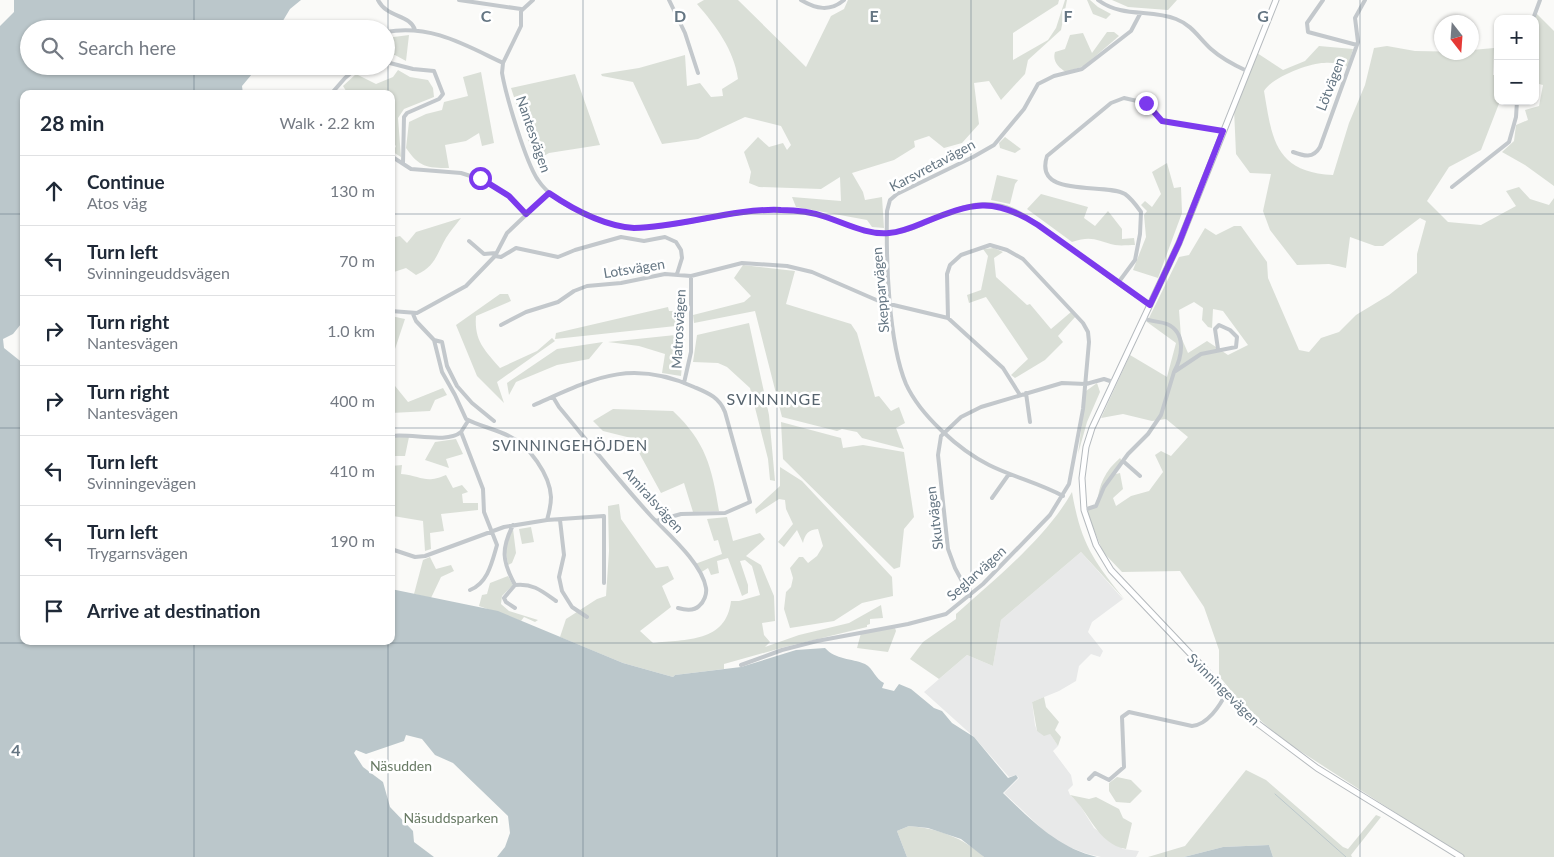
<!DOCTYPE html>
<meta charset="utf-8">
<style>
:root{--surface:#fff;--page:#f6f6f7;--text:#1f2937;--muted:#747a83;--line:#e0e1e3}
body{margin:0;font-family:Lato,sans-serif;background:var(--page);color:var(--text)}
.controls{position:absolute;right:15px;top:15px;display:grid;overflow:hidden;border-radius:10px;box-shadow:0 1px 4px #0004}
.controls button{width:45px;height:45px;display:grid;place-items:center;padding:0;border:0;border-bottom:1px solid var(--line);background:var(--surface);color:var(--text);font:25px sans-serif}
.compass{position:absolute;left:1434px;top:15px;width:45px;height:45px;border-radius:50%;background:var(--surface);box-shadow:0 1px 4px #0004;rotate:163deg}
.stop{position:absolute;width:15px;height:15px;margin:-11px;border:4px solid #7c3aed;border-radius:50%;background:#fff}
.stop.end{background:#7c3aed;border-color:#fff;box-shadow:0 1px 5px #0008}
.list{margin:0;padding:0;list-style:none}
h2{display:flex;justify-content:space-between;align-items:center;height:65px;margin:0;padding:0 20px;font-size:21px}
h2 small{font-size:16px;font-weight:400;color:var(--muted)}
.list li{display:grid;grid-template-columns:32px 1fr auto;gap:15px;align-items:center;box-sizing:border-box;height:70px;padding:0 20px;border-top:1px solid var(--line)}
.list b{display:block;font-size:19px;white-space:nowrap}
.list p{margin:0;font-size:16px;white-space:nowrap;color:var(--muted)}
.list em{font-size:16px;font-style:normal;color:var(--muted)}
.icon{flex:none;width:28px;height:28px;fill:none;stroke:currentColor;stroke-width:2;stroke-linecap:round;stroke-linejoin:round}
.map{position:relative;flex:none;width:1554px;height:857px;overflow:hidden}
.search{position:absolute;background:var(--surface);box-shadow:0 1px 4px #0004;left:20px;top:20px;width:375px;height:55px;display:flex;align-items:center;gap:12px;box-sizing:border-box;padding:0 18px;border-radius:28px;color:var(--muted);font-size:19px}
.panel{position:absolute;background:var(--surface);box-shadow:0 1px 4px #0004;left:20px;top:90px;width:375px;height:555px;border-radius:10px}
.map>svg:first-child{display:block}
</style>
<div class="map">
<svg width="1554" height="857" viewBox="0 0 1554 857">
<rect width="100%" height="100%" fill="#fafaf8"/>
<path fill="#e8e9e9" d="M1081,552L1123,599L1092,622L1088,632L1103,651L1100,657L1091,654L1079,666L1076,681L1059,691L1032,702L1035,725L1037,731L1050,734L1058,746L1053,751L1071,775L1073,785L1068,790L1070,795L1078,802L1094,828L1123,849L1139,851L1136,857H1101L1088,854L1063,845L1042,829L1004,793L1019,778L1016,775L1009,777L974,737L924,692L967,655L993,666L1001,620Z"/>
<path fill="#dadfd7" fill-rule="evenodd" d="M704,0H738L806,67L831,16L844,9L848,0H1059L1058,4L1013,33V60L1048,40L1056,28L1065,0H1067L1061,30L1028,60L1025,74L1001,100L989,81L974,83L979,124L962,143L944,148L929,136L914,141L915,147L894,160L852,173L863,192L865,200L882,197L884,228L872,227L867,220L796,207L792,197L841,201L840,177L821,189L759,187L749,183L751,172L744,152L758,137L769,147L783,143L787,150L791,145L781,126L745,117L698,139L662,144L633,82L602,76L601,74L639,68L685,55L687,86L700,83L711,97L723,96L722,89L738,79C734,50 716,26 697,4Z
M1087,0H1090L1098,7L1111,14L1106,19L1093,14Z
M1112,0H1177L1168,10L1128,7Z
M1536,13L1554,31V186L1525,165L1502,152L1514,141L1516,125L1528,120L1525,110L1539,106L1543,85L1535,83Z
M1107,32H1114L1119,36L1084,66L1066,72C1059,68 1052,61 1055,52L1065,49L1070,35L1083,33L1092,53Z
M409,35L406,61L395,55L386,56V38Z
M1319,46L1353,49L1348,67C1340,64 1332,62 1324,63C1309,63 1271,78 1264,91C1272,139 1275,172 1333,175L1349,123L1365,85L1374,48L1387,46L1415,51L1472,52V50L1494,48L1493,75H1498V101H1500L1481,150L1449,167L1427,201L1448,222L1481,225L1516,206L1506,191L1519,187L1530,199L1549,205L1554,198V857H1464L1283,740L1243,705L1219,676V650L1204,607L1180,571L1122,572L1103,552L1086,510L1097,504C1099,484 1105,471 1120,458L1122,461L1112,475L1120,473L1123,489L1113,498L1116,506L1131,496L1149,491L1163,472L1155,455L1161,451L1171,456L1188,437L1166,419L1152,421L1123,414L1101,418L1130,355L1167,377L1176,343L1147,322L1179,257L1189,255L1205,228L1216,235L1234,226H1241L1267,262L1268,278L1299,350L1309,352L1321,338L1339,332L1356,315L1389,295L1417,273V254L1426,221L1420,218L1383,246H1375L1350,237L1346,268L1329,264L1297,265L1270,230L1263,211L1271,174L1250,173L1236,154L1234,109L1257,53L1283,70L1305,61ZM1194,302L1203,308L1202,320L1208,327L1212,328L1213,309L1223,311L1248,345L1228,355L1207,341L1188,353L1181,337L1179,310Z
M398,70L410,77L428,80L433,88L434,97L404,109L398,118L401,157L393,152L396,146L391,141V94H348L343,86L356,74L376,84L393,77Z
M481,72L494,143L482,146L479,133L466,141L445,145L449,168C427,168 419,167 406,148L409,122L426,114L442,110L444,102L468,96L463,77Z
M575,74L600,145L549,153L535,161L511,88Z
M1005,137L1021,149L1015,153L1000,148L999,143Z
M1167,163L1174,188L1181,187L1182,213L1158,278L1133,270L1146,237L1144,215L1147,211L1141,205L1145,201L1152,207L1161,194L1152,172Z
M997,175L1018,180L1015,184L1010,204L991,200Z
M1041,194L1088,207L1084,218L1095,226L1108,211L1122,229V239L1134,238L1135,245C1129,245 1121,246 1115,245C1096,241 1093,235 1072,242L1027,209Z
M461,218C456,225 450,231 446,238C436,255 436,266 416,275L406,268L391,273V238L400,236L407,243L416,232Z
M994,248L1003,252L994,258L996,277L1027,305L1030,304L1051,329L1071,312L1076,316L1058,336L1063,342L1045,360L1015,378L1011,375L1028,359L986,297L969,303L967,295L981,290L988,256L983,249Z
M743,265L795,271L786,304L851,324L857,333L875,397L879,396L891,411L899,407L905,423L896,428L904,449L862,438L857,432L842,429L837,431L782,417L755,311L694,323L693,315L744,302L751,296L734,278Z
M500,294H508L511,301L476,316C474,341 485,350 500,368L537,351L552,338L555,341L497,382L504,403L477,376L456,325Z
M668,307L669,311H685V325L555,339L556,333Z
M391,316L405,319L391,361Z
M749,323L769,415L775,481L770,480L768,459L750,388L727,367L718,363L693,362L697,335Z
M685,334L681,376L662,373L665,354L639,346L608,342Z
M603,342L589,359L557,365L516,382L509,395L507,383L557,349Z
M391,381L408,402L443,388L447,395L435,400L430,411L391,413Z
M1097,383L1100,392L1087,422L1078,454L1086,391Z
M613,409L673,411C706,442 712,468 719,511L693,512L684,483L661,493L631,438L603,431L593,421Z
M781,422L841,438L843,448L863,445L904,452L914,517L904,529L900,567L894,569L783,459Z
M391,437H409L405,456H391Z
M456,439L463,454L446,459L449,468L425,460L435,442Z
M402,465L401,474C422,476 425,484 446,475L453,488L462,485L468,492L462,494L463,503H478V510L441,514L444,531L430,533L431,549L425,551L423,521L393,516L391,523V466Z
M780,467L802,481L892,577L893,596L862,603L834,621L790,628L784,609L786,592L791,587L793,578L790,568L799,557H803L808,563L817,556L823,546L818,529C808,530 805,534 803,543L797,530L784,547L778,542L793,524L786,509L785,500L779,499L756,514L755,509L780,486Z
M1072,492C1081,544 1093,560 1125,600L1081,552L1001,620L993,666L967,655L939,679L910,659L923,642L956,619V614C994,580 1047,537 1072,492Z
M619,504L621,519L656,568L668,566L674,579L662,586L671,607L640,631L653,643C686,639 726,643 731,601H739L760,595L752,566L745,560L740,561L748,585V593L742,596L728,558L717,561L719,573L711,575L708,568L700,573L695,564L722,554L718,540L714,541L707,519L727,517L733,541L760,533L765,539L746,556L761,565L774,596L775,621L762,623L764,635L770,642L765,647L799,635L849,623L881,605L883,618L870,619V624L867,625V627L785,647L724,664V669L675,675L673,677L623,663L560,637L566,619L597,599L606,596L609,551L608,506Z
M531,527L534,542L522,544L519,529Z
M513,529L516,553L512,563L508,565L505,546Z
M430,557L436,569L451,565L454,571L441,577L431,598L414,594L423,560Z
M508,576L513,585L502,596L501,604L509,611L538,620L535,622L524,617L521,621L479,606L482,595L487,594L490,583Z
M895,628L896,631L888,652L857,648L861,633Z
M1044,697L1046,707L1059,722L1055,730L1061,737L1058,746L1050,734L1044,736L1037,731L1032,702Z
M1246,770L1266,780L1343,847L1348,849L1376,815L1381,817L1351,855L1352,857H1273L1269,845L1223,847L1184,857H1148L1185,846Z
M1117,777L1131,780L1142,791L1130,803L1116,802L1109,791V783Z
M1070,795L1089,799L1096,797L1119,809L1123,818L1132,823L1126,849C1097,844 1090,812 1070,795Z
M909,826C937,828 964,838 984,857H907L897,831Z"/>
<path fill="#bbc7cb" d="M14,0H301L290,9L278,29H29V66H254L252,74L242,86L243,94H24V324H21L13,334L3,339L4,348L24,364V641H391V589L498,611L623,663L673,677L675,675L741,667L796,650L825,648C836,660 851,658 865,664C874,669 875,679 884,683L882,688L894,691L899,684L911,689L934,708L942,711L952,723L974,737L1008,778L1016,775L1018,778L1003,793C1031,820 1058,848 1097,857H984L961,839L928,828L909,826L897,831L907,857H497L505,847L510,833L508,816L453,763L435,755L422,739L406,735L404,741L366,754L356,750L354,753L363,767L383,782L390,807L413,831L414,842L434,857H0V26L14,12Z
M1269,845L1273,857H1184L1223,847Z"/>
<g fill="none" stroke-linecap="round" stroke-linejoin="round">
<path stroke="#bbc7cb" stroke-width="1" d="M1275,794L1346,857"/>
<g stroke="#b5babe" stroke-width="7">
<path id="major" d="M1276,0L1179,243L1092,428L1086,447L1082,478L1084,510L1096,545L1111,570L1253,720L1317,768L1461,857"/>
</g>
<path stroke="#c3c8cc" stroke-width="4" d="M378,0C387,18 410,14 415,30
M459,0L521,9
M533,0L521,11V26L503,63L502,73C506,96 526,163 538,180C556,207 610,229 642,228C687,226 732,210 778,210C793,209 809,212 824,216C847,223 867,236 892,233C929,229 958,198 997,205C1020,209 1039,226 1058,239C1088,261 1118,285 1150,305
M669,0L685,33L698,73
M801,0C816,9 830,12 844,0
M1098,0C1122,18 1150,9 1176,19C1192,25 1199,38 1211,49C1222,59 1234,65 1247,71
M1323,0L1307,23L1308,32L1357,45
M1533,19L1540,0
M386,32C431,24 465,45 503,63
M386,62L413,69L434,71L443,94L439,99L407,113L404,117L403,163
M359,67L368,70L375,66
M331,94L345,78L359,66
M1293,152C1304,156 1313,159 1320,147L1358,42L1355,18L1365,0
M391,156L411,169L461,173L480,179L509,196L526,214
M1452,187L1509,142L1516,117L1517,101
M469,241L484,254L496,253
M495,256L501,257L516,248L558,257L575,250L621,237L644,241L665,237L676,242L681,250L682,258L677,274
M1118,283L1135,260L1140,234L1141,212C1136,205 1132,199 1125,194C1105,182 1033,199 1047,156L1111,103L1124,98L1146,103L1162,121L1223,131
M391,311L417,313L466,286L495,256L507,233L549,193
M1144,318C1151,322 1159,321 1167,324C1187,333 1182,357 1174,372L1201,354L1236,347L1237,337L1230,330L1219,325L1215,329L1218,349
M501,325L526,312L558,302L574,291L587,286L621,283L665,274L691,276L742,263L787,266L812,272L881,302L948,318L1003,368L1020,395
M434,340L442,342L447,366L457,386L472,403L494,421
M684,383L691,352V276
M1026,393L1030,422
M553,397L559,407C589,443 619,481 651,516C668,534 702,563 706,588C707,594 704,602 699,606C694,611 685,610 678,608
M534,405C593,379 629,358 694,387C708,393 719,397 725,412L750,502L725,513L681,514L656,521
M468,421L461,432L483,489L484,512L497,545C492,562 488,583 470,590
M391,436C411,433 447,444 461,432
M1123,461L1140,476
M1063,496C1039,483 1013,477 989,465C959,450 920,415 906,384C888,341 886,258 887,211L890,200L897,194L973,157L994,145L1024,109L1038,84L1054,76L1082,69L1131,31L1140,14
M992,498L1009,474
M1084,510L1096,506L1104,487L1128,454L1148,434L1161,415L1174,372
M547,520L604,516V583
M560,520L564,555L559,577L562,591L572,607L587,617
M513,525C501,549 502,561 515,585L504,598L506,602L515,608
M391,549L415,557L425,556L504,527L547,520C549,513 551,505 551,497C550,475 529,445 509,436C495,429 479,426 466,419L455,395L442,372L434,340L416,321L413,314
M515,585C533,583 542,591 556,601
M970,596L955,568L948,549L938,455L941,436L961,417L981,407L1062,383L1086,384L1104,379L1113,382
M741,665L782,650L817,641L908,624L946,614L983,584L1050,515L1069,484L1083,409L1089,342L1088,332L1083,323L1023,259L1007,250L990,245L961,255L950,265L947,274L948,318
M1089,779L1095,773L1109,780L1124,767L1122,717L1129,712L1192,726C1207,725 1220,706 1226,693"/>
<use href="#major" stroke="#fff" stroke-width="5"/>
</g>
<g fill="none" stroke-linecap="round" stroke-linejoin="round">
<path stroke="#7c3aed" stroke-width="6" d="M480,178L509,196L526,214L549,193C574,210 603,226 634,228C683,227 732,208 781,210C797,210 812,212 826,217C847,224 867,235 889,233C902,232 913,227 925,222C972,203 993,196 1038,225L1150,305L1179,243L1223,131L1162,121L1146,103"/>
</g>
<path fill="none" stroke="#657683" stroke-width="1" stroke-opacity="0.55" d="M194,0V29M388,0V94M583,0V857M777,0V857M971,0V857M1166,0V857M1360,0V857M194,66V94M0,214H24M391,214H1554M0,428H24M391,428H1554M194,641V857M388,641V857M0,643H1554"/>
<g text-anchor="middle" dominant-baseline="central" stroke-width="5" stroke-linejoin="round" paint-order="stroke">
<g font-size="14" fill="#657683" stroke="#fff">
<text transform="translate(1330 84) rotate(-69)">Lötvägen</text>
<text transform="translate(534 134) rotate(71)">Nantesvägen</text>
<text transform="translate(932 165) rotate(-28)">Karsvretavägen</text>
<text transform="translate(634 268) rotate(-9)">Lotsvägen</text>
<text transform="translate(880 290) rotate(-95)">Skepparvägen</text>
<text transform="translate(678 329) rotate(-87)">Matrosvägen</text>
<text transform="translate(654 500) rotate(48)">Amiralsvägen</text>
<text transform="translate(934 518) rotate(-97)">Skutvägen</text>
<text transform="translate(976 573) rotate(-42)">Seglarvägen</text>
<text transform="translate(1224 689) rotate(45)">Svinningevägen</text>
</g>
<g font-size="14" fill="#687a64" stroke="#fff">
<text x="401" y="765">Näsudden</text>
<text x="451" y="817">Näsuddsparken</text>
</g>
<g font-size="15" letter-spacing="1" fill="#57646e" stroke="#fff">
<text x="570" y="445">SVINNINGEHÖJDEN</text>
</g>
<g font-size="16" letter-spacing="1" fill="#57646e" stroke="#fff">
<text x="774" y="398">SVINNINGE</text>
</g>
</g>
<g font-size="16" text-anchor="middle" font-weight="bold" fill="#657683" stroke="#fff" stroke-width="5" stroke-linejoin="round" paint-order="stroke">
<text x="486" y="22">C</text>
<text x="680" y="22">D</text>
<text x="874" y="22">E</text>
<text x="1068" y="22">F</text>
<text x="1263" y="22">G</text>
<text x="16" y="756">4</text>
</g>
</svg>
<div class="controls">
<button>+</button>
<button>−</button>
</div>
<svg class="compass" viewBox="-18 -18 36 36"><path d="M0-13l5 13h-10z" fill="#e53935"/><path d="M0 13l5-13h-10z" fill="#747a83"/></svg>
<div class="stop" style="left:480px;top:178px"></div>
<div class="stop end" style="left:1146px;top:103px"></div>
<div class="search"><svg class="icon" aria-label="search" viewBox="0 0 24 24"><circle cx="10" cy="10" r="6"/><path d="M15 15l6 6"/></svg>Search here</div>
<section class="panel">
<h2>28 min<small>Walk · 2.2 km</small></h2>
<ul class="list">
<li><svg class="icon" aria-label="ahead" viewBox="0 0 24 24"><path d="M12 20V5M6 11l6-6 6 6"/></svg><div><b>Continue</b><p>Atos väg</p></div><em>130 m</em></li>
<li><svg class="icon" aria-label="left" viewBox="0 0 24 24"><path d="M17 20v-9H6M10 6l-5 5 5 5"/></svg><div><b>Turn left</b><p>Svinningeuddsvägen</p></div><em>70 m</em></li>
<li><svg class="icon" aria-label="right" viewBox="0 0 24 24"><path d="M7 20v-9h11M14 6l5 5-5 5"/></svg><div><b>Turn right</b><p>Nantesvägen</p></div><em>1.0 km</em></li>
<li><svg class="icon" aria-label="right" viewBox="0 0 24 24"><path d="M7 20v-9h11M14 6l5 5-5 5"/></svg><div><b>Turn right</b><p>Nantesvägen</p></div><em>400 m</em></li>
<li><svg class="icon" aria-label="left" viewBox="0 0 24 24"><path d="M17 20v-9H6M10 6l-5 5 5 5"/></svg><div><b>Turn left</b><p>Svinningevägen</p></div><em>410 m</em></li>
<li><svg class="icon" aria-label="left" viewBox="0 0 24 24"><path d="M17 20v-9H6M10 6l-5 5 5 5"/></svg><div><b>Turn left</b><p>Trygarnsvägen</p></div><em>190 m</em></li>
<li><svg class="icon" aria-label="arrive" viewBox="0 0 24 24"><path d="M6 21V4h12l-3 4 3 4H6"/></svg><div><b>Arrive at destination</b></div></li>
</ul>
</section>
</div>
